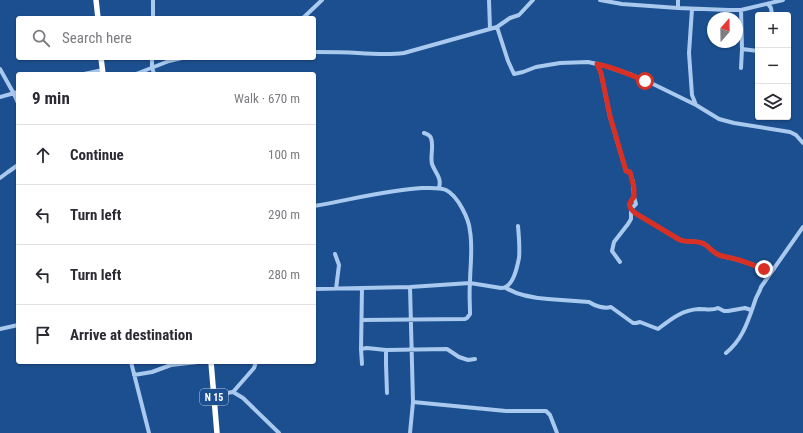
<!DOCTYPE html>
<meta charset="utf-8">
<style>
:root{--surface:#fff;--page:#f7f7f7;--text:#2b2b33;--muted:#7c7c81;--line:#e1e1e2}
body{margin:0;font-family:"Roboto Condensed",sans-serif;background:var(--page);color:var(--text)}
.controls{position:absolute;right:12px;top:12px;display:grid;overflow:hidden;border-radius:4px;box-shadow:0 1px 3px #0004}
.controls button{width:36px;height:36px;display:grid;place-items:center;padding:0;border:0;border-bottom:1px solid var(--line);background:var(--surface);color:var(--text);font:20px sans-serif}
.compass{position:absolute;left:707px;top:12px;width:36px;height:36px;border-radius:50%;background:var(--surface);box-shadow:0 1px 3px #0004;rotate:20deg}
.stop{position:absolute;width:12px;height:12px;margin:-9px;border:3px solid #d93025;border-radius:50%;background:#fff}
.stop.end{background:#d93025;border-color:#fff;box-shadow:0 1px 4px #0008}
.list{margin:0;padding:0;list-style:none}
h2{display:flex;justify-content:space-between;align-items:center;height:52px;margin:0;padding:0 16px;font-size:17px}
h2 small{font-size:13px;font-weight:400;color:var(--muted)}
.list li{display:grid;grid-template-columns:26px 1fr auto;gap:12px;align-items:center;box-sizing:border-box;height:60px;padding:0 16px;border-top:1px solid var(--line)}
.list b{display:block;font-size:15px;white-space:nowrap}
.list em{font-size:13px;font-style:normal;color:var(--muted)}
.icon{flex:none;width:22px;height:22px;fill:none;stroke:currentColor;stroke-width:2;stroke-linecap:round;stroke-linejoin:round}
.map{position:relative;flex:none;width:803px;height:433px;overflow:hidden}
.search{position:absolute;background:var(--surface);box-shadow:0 1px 3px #0004;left:16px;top:16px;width:300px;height:44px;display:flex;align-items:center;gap:10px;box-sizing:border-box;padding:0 14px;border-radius:4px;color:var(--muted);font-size:15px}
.panel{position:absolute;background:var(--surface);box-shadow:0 1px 3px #0004;left:16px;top:72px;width:300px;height:292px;border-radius:4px}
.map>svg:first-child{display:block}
</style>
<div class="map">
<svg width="803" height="433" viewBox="0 0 803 433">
<rect width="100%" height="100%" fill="#1b4f8f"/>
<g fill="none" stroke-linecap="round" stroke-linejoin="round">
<path stroke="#a9c9ee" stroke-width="4" d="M489,0L490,29
M600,0L622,4L678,8L729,10H741L783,0
M768,4L771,8L772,15
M678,8V0
M692,9L689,53L692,95L696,105
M153,18V0
M303,18L322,0
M497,27L508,61L514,74L523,72L536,67L560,63L588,62L597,64L605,66L632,75L651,83L696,105L719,119L734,123L790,132L796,135L803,143
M742,49L758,51
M314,52C329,52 343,52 358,53C373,54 389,55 404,53L497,27L510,18L519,15L533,0
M152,58V67L154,74
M597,64L601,73L610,117L626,171L630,172L633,182L634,197L636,204L631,209V219L628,224L614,242L612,251L620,262
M741,68L742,49L741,10
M0,69L14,94L18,103
M84,74L103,70
M136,74L169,61L182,58
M0,97L18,92
M424,133C427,134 430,135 431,138C434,146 430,156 432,164C435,173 442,177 439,188
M0,178L8,172L18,165
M634,197C628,204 628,206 635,213L680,240C688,243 694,240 702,243C708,245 711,251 717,254C722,257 729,257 735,259C749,263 758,268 774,269
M314,206C350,200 386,190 422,188C430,188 439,187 446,190C458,196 469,219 470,231C473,249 470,266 470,283C469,293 470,303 470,314L467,318L465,319L362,320
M335,254L339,265L336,289
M506,288C519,296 533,298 548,299C562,300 575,301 589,302C595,306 604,309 611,307L633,323H636L640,322L658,329C671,319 682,310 699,309C706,309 712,311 718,308L724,311H728L745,308L751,310
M314,289L410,287L470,283L501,288C513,288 517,268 519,258C520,248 519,237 518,226
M0,329L18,325
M361,349L367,348L386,350L447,349L459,357L468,360L475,359
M386,350V364L387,393
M726,353C743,339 748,321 755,301C756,296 760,292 761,287L803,227
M131,362L149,433
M362,364L361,349L362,288
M134,375L152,372L171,365L198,362
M233,392L254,368L256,362
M214,395L233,392L243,398L279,433
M413,402L506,411H546L550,415L557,433
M410,433L413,402L410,287"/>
<path stroke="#fff" stroke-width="5.5" d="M96,0L98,18
M101,58L103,74
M211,362L217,433"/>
</g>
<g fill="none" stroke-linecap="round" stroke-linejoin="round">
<path stroke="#d93025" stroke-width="5" d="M645,81C629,74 613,67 597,64L601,73L610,116L626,171L630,172L634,188V197C628,204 628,207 635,213L680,240C688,243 694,240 702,243C708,245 711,251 717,254C722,257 729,257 735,259C745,261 754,266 764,269"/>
</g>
<g text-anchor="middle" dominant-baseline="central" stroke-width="3" stroke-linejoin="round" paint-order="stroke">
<rect fill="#1b4f8f" stroke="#bbcadd" stroke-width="1" x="200" y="389" width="28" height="16" rx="3"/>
<g font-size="10" font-weight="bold" fill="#fff">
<text x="214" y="397">N 15</text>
</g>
</g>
</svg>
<div class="controls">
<button>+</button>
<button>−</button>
<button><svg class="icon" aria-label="layers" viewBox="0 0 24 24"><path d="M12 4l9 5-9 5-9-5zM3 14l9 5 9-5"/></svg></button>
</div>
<svg class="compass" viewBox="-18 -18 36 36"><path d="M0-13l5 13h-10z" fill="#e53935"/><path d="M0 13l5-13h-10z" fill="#7c7c81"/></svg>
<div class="stop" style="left:645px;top:81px"></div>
<div class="stop end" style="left:764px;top:269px"></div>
<div class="search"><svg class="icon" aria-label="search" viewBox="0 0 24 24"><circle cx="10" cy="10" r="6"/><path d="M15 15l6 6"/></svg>Search here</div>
<section class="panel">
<h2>9 min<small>Walk · 670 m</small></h2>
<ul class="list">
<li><svg class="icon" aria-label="ahead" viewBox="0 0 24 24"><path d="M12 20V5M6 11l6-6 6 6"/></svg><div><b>Continue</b></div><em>100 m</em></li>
<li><svg class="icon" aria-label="left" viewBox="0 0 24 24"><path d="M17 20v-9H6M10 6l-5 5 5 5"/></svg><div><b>Turn left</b></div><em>290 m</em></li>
<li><svg class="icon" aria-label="left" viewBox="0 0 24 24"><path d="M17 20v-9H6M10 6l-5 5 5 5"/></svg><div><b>Turn left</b></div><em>280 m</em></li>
<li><svg class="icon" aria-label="arrive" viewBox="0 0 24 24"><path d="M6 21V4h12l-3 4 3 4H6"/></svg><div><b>Arrive at destination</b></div></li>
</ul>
</section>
</div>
